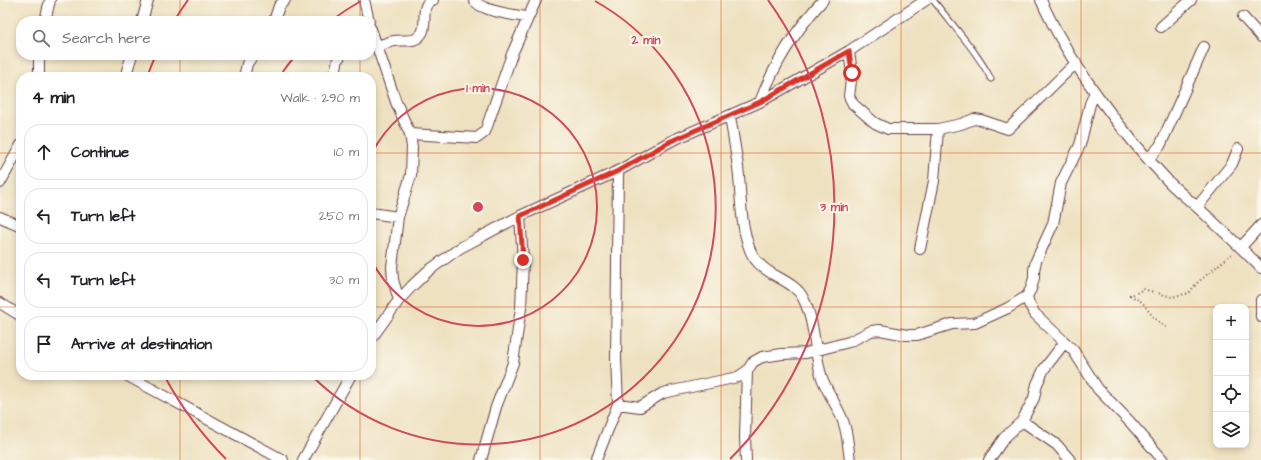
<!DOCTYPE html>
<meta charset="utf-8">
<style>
:root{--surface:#fff;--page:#f2f2f2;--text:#202124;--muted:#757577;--line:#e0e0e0}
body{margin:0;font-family:"Architects Daughter",sans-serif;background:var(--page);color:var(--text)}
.controls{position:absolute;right:12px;bottom:12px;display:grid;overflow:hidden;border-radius:8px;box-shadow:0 2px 6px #0003}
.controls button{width:36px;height:36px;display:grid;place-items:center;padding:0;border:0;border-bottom:1px solid var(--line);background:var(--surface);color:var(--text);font:20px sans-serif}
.stop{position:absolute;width:12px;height:12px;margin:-9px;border:3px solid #d93025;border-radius:50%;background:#fff}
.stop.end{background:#d93025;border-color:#fff;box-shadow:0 1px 4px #0008}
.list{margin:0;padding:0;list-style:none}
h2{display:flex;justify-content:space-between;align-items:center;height:52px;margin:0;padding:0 16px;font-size:17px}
h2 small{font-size:13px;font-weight:400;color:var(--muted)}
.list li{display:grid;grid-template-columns:26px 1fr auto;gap:12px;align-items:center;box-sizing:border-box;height:56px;margin:0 8px 8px;padding:0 8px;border:1px solid var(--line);border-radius:16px}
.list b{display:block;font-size:15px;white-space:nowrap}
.list em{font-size:13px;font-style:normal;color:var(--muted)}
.icon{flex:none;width:22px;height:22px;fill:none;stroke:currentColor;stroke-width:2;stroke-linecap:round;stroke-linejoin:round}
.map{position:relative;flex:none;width:1261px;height:460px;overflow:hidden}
.search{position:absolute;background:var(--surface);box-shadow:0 2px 6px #0003;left:16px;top:16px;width:360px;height:44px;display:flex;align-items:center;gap:10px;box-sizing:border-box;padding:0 14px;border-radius:16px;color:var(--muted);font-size:15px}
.panel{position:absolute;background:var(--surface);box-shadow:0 2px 6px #0003;left:16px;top:72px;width:360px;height:308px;border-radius:16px}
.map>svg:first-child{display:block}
</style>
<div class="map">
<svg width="1261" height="460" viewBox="0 0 1261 460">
<rect width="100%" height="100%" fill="#fbf7ec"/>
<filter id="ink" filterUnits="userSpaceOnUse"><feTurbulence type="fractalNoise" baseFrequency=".025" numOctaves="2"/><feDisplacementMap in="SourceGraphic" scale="8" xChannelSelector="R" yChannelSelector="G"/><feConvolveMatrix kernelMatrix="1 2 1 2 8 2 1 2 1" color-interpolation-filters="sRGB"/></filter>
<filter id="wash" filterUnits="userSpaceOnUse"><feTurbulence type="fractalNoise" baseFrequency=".012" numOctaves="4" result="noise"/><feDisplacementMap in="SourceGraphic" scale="16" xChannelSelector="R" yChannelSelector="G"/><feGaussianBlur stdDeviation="0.9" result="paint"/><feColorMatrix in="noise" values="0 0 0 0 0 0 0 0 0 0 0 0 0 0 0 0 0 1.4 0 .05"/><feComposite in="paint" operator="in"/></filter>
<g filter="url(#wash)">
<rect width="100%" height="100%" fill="#eee1c0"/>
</g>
<g filter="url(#ink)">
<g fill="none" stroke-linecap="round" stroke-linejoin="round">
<g stroke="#633c41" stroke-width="7">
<path id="lane" d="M933,0C953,26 976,50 991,79"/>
</g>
<g stroke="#633c41" stroke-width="12">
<path id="street" d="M364,0L369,21
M474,0C481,11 513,15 527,17
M1041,0C1069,63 1122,133 1170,183C1179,192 1188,199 1197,207C1219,227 1241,247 1261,268
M1243,17L1261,37
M45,21L50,0
M142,21L148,0
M274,21L279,6L285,0
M1161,27L1191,0
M371,29L396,102L410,134L412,147L411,175L398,217L392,267L393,280L399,300
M376,46C382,45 388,42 394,41C405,39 415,44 422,33C428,23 419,4 433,0
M849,51L852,73L849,96L853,104L875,123L888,129H938L961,124L974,119L981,120L1008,129L1076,63
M39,77V55
M125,77L132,55
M244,77L247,64L253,55
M334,77L338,59L341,55
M760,102C774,64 795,31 823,0
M730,116C733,136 737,156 739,176C741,202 741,226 750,250C761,277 792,277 803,298C815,321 814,350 821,375C826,391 837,405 843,421C848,434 848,447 850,460
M410,134L477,138L485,132L512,54L536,0
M1148,159L1160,146L1204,47
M0,183L21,145
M1197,207L1232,164L1238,149
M371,213L398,217
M0,217L21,226
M1241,247L1261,225
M920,249L934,181L938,129
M1027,296L1029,304L1035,314L1073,350L1098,389L1130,422L1163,460
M1261,300V317
M0,303L21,316
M371,339L399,300L412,286L428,271L460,248L520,216L618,171L671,141L760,102L849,51L926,0
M126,375L283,460
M618,404L640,407L663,393L738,377L747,371L753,362L762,357L782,354L806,353L849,342L871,331L880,330L907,335H917L952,324L975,323L1008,308L1027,296L1031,289L1034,278V270L1036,261L1053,224L1061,183L1080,145L1090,104L1095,92
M1022,421L1057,445L1070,460
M303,460L351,375
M481,460L496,407L513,363L521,308L523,260L520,216
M596,460L618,404L616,359L618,171
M746,460L745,437L747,371
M989,460L1004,438L1022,421L1034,398L1037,384L1044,369L1065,342"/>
</g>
<path stroke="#633c41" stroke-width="2" stroke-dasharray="1 3" stroke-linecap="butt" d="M1129,295L1135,294L1143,289L1172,297L1189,293L1197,283L1233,253
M1130,295L1142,302L1154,318L1166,327"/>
<use href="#lane" stroke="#fff" stroke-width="5"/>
<use href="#street" stroke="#fff" stroke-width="10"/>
</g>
</g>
<g fill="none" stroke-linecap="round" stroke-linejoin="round" filter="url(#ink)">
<path stroke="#d93025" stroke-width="5" d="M523,260L520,216L618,171L671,141L760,102L849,51L852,73"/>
</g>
<path fill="none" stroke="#d8530f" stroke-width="1" stroke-opacity="0.55" d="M180,0V21M360,0V21M540,0V460M721,0V460M901,0V460M1081,0V460M180,55V77M360,55V77M0,153H21M371,153H1261M0,307H21M371,307H1261M180,375V460M360,375V460"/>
<g fill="none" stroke="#d1495b" stroke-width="2">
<path d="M371 155A119 119 0 1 1 371 259"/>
<path d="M280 76A237 237 0 0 1 295 56M332 20A237 237 0 0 1 361 1M595 1A237 237 0 1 1 312 376"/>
<path d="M226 459A356 356 0 0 1 165 377M147 77A356 356 0 0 1 155 57M174 21A356 356 0 0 1 188 0M768 0A356 356 0 0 1 730 459"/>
</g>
<circle cx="478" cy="207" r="6" fill="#d1495b" stroke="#fbf7ec" stroke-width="2"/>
<g font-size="12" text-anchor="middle" font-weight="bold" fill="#d1495b" stroke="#fbf7ec" stroke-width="4" stroke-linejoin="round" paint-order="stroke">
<text x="646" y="44">2 min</text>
<text x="478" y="92">1 min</text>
<text x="834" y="211">3 min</text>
</g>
</svg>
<div class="controls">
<button>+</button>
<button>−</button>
<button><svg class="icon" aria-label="locate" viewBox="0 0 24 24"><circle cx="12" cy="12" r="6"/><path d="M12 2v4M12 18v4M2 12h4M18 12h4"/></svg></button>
<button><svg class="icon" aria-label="layers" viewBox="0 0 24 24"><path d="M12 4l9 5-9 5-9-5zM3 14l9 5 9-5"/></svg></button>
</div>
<div class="stop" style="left:852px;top:73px"></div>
<div class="stop end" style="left:523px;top:260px"></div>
<div class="search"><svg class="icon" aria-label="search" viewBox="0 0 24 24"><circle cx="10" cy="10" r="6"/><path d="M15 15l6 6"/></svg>Search here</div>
<section class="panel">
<h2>4 min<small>Walk · 290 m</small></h2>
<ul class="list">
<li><svg class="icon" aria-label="ahead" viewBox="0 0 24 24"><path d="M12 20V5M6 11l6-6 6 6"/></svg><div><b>Continue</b></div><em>10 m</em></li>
<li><svg class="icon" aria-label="left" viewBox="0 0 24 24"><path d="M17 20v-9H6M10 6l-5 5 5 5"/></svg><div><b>Turn left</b></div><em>250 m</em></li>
<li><svg class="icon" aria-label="left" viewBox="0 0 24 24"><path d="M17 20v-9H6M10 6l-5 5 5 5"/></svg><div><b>Turn left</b></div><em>30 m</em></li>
<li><svg class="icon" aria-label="arrive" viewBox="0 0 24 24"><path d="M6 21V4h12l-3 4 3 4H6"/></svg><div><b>Arrive at destination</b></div></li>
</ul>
</section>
</div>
